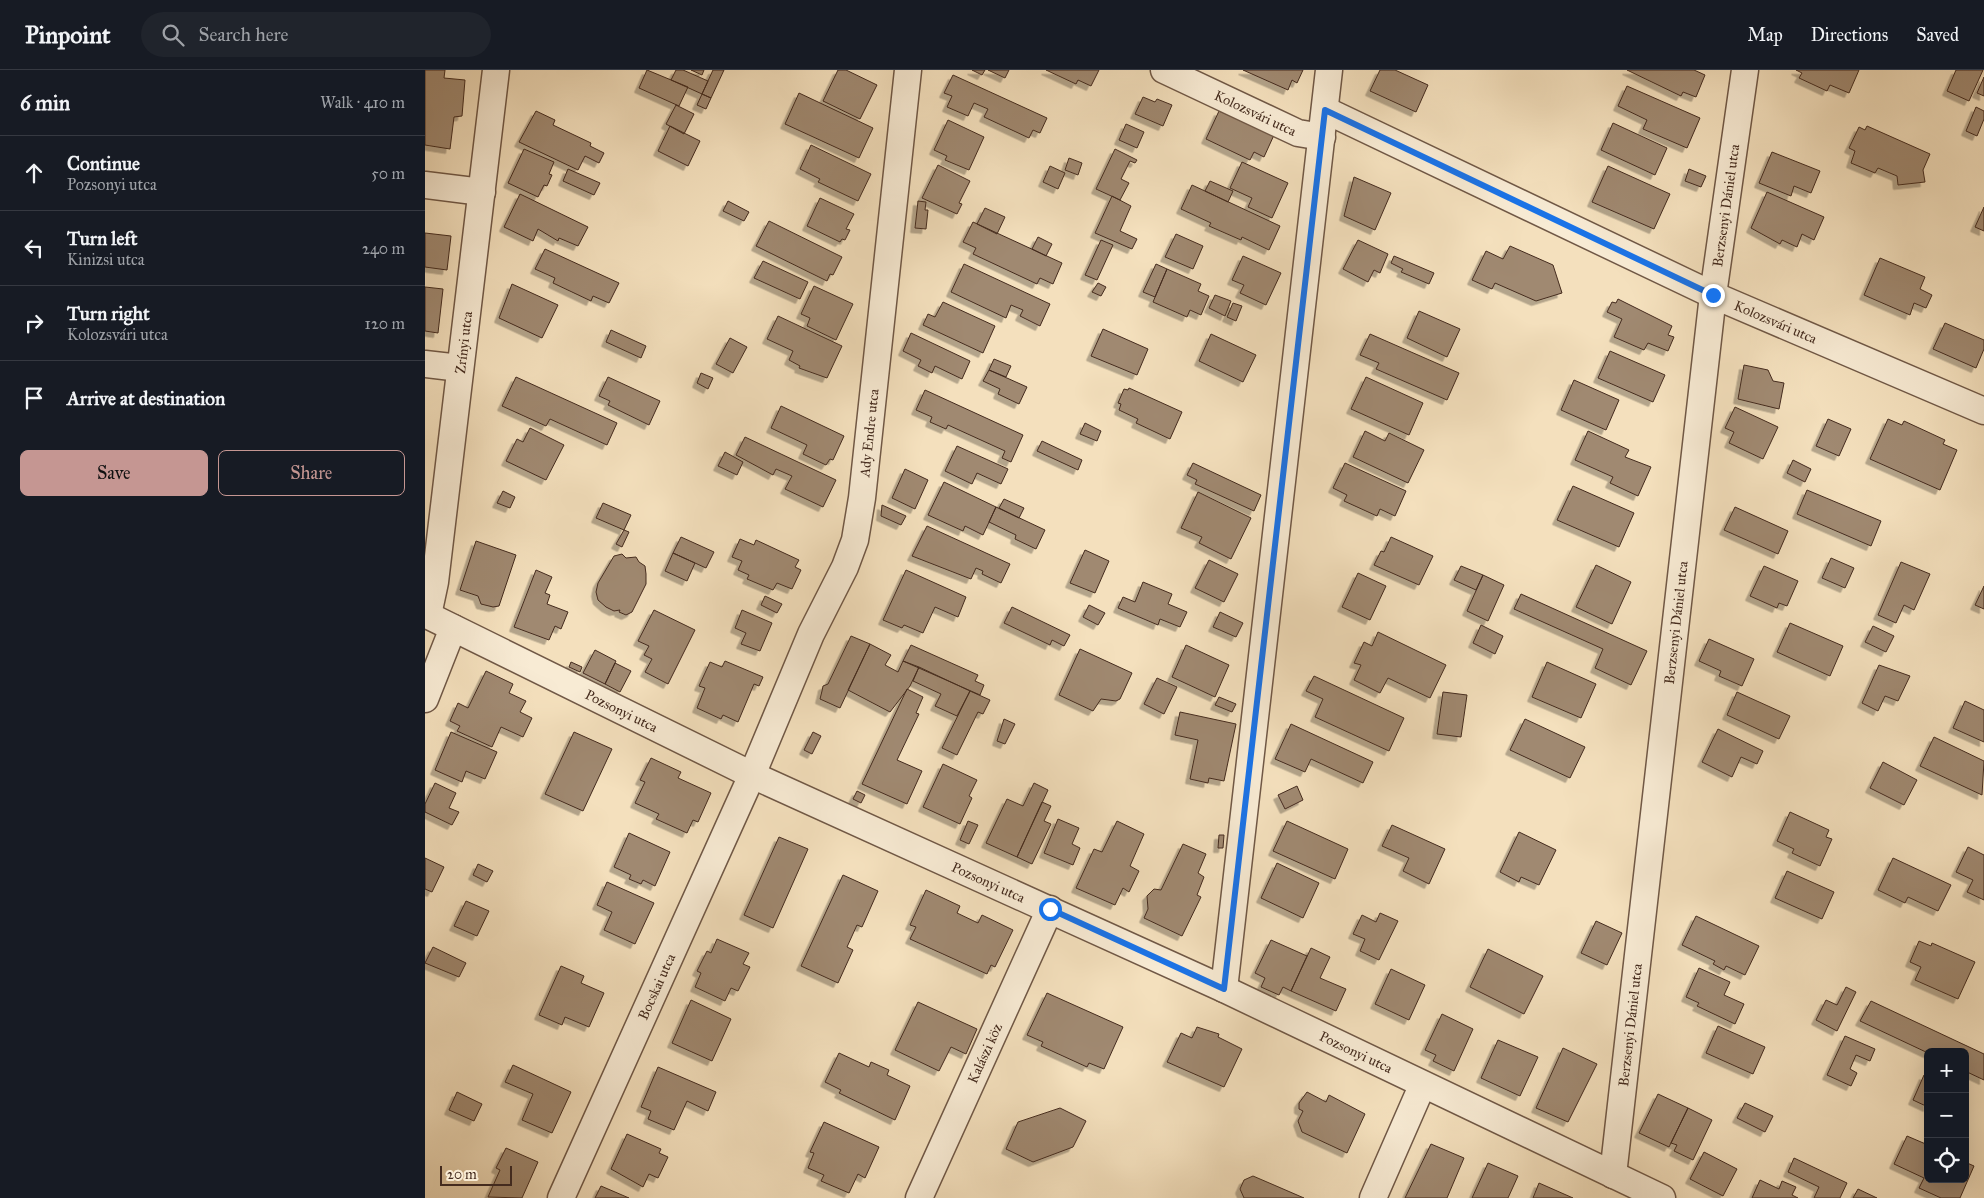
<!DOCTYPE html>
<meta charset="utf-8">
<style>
:root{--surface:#171b24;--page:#20242c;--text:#f1f3f6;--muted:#9ea1a6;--line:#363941;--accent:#c59692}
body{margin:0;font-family:"IM FELL Great Primer",serif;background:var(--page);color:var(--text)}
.controls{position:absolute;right:15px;bottom:15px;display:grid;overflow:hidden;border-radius:8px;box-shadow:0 5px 20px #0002}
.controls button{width:45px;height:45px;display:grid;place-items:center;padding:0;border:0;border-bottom:1px solid var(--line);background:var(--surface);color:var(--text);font:25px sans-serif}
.scale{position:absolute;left:15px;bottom:12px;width:72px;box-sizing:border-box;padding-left:5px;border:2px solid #442b1e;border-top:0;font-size:14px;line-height:18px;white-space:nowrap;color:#442b1e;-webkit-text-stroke:4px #f8ebd4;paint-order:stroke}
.stop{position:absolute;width:15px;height:15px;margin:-11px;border:4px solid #1a73e8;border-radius:50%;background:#fff}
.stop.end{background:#1a73e8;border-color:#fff;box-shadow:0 1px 5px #0008}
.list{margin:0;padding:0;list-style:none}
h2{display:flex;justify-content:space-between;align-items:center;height:65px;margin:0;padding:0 20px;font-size:21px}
h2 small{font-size:16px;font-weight:400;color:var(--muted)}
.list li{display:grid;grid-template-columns:32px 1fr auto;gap:15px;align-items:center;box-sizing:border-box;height:75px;padding:0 20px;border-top:1px solid var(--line)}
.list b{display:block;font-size:19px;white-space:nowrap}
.list p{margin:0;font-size:16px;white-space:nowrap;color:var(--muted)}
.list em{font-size:16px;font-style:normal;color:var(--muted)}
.actions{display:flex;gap:10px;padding:15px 20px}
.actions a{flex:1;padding:11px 0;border:1px solid var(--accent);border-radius:8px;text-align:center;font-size:18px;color:var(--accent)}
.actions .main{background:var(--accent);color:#111}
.icon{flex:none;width:28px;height:28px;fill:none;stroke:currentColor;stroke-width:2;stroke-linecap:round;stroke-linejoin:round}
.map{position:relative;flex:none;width:1559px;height:1128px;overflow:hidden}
header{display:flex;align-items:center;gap:30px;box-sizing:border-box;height:70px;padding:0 25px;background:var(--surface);border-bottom:1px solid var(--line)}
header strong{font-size:24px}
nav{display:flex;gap:28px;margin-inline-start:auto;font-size:18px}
.search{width:350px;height:45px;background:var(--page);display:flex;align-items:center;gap:12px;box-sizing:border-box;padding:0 18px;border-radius:28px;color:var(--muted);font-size:19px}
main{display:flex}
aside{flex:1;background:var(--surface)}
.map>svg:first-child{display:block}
</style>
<header>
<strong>Pinpoint</strong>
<div class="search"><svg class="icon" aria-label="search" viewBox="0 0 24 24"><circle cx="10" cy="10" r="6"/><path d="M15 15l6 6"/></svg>Search here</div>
<nav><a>Map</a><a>Directions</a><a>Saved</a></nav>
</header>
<main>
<aside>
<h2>6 min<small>Walk · 410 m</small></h2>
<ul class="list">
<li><svg class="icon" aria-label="ahead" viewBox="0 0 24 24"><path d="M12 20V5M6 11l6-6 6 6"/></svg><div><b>Continue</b><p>Pozsonyi utca</p></div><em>50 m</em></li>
<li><svg class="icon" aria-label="left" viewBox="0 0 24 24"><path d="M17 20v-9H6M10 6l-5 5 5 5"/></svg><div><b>Turn left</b><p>Kinizsi utca</p></div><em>240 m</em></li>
<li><svg class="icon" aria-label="right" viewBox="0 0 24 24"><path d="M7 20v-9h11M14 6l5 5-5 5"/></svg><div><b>Turn right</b><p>Kolozsvári utca</p></div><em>120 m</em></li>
<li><svg class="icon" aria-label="arrive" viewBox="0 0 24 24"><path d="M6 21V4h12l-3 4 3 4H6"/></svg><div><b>Arrive at destination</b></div></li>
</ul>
<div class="actions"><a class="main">Save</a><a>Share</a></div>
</aside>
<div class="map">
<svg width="1559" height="1128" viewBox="0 0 1559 1128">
<defs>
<filter id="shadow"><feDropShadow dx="-4.5" dy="4.5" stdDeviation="0" flood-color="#0004"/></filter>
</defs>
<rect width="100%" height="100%" fill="#f4e0bd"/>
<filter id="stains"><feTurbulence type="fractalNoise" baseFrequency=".004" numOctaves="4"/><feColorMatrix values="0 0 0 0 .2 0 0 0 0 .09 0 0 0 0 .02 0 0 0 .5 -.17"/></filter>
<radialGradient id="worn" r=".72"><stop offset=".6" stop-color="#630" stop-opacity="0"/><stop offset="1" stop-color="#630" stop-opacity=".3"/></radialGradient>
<path fill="#a08971" stroke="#442b1e" filter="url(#shadow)" d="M0,0H20L19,8L40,10L37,46L29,47L25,79L0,75Z
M222,0L263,17L254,36L214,18Z
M251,0H258L283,11L277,24L246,10Z
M266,0H279L277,5Z
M288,0H299L286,28L277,24Z
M413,0H421L452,15L435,49L398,31Z
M547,0H560L557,5Z
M563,0H584L580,8Z
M621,0H674L666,16L653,10L651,14Z
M818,0H878L872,13L867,10L863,20Z
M955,0H970L1003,15L991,42L945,21Z
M1202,0H1269L1280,5L1271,27L1258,22L1256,26Z
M1371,0H1434L1424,23L1405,15L1402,21L1374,8L1377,3Z
M1531,0H1558L1544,31L1522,21Z
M528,5L622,48L615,63L608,60L604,68L559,47L563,39L549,33L543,46L522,37L527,26L519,23Z
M1559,7V26L1552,23Z
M1202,16L1275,48L1262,78L1218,59L1222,50L1193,36Z
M374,23L448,58L434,88L360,54Z
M277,24L286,28L281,39L272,35Z
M718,27L730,32L732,29L747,35L738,56L710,44Z
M251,35L269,44L259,64L241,54Z
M1551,37L1559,41V49L1552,66L1541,61Z
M111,41L130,50L128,55L166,73L165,76L179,83L174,93L160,86L153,100L94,72Z
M794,41L849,65L839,87L829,82L825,90L781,69Z
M523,50L559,67L544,100L520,90L522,86L509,80Z
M1188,53L1242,78L1230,105L1176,80Z
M701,54L719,62L712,78L694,70Z
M245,56L275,71L263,96L233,81Z
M1442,56L1505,84L1498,100L1500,112L1473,115L1472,106L1453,98L1450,103L1426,93L1430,81L1424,78L1434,57L1440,60Z
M386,75L446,104L433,131L393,112L395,109L375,99Z
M99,79L129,92L124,104L127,105L122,116L119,115L113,127L83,113Z
M690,79L712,90L710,93L705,91L696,109L704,113L695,130L671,119Z
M1347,82L1395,101L1386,123L1369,116L1366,126L1334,113Z
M644,88L657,93L653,105L640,100Z
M817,92L863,113L847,148L823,137L827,128L805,118Z
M513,95L545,111L534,133L537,134L532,144L497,128Z
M625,96L640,103L633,119L618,112Z
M1183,96L1245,124L1229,159L1167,132Z
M143,99L175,113L169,125L138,111Z
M1264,99L1281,106L1276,117L1260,111Z
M929,107L966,123L950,160L919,146Z
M785,111L808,121L803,132L780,121Z
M767,115L855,156L844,180L817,167L816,170L784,156L786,153L756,139Z
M1342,122L1399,147L1389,170L1377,164L1372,177L1357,170L1355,174L1326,158Z
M95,124L163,157L153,176L134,168L133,171L113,159L108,171L79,157Z
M687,126L706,136L695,161L712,169L707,179L670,163Z
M395,128L429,144L421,159L425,160L420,170L417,169L415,172L382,156Z
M303,131L324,142L319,151L298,141Z
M493,131L501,132L500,140H503L501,159L490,158Z
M1559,137V161L1550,157Z
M560,138L580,147L572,164L552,154Z
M344,151L417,187L408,205L405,204L402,211L331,176Z
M548,152L637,193L628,214L615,208L612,214L548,184L551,178L538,172Z
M0,163L26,166L22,200L0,197Z
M751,164L778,176L768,199L740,187Z
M613,167L627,174L621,186L607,179Z
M676,170L688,175L672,210L660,205Z
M933,170L963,184L955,203L949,200L943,212L918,199Z
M1085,176L1128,195L1137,223L1111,231L1070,213L1067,219L1047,210L1061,181L1078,189Z
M120,179L194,213L184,233L168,226L166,231L128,213L130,208L110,199Z
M818,186L856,203L841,235L815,223L819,215L807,210Z
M969,186L1009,203L1004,214L976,202L978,199L966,193Z
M1455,188L1500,207L1495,219L1507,225L1501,238L1489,233L1485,245L1439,225Z
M338,191L383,212L375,229L329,208Z
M539,194L625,234L615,256L595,246L598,240L586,235L581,248L526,222Z
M731,194L742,199L730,227L718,222Z
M742,199L776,214L773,221L784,226L776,245L765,240L762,247L728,232Z
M673,213L681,217L676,226L667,222Z
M87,214L133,235L117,268L74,248Z
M389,216L428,234L411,270L382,256L385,248L376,244Z
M0,217L18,219L13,263L0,261Z
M790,225L806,231L800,246L784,238Z
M1193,229L1247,256L1243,265L1249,267L1243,281L1223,273L1219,280L1189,267L1197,249L1182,242L1187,232L1191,233Z
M518,232L570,256L558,283L498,255L503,244L510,247Z
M808,233L817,236L811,251L802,247Z
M994,241L1035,259L1022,287L982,268Z
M353,246L417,276L402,308L374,298L375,296L364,290L368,281L342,269Z
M1520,253L1559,270V279L1551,298L1508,279Z
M678,259L723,279L712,305L666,286Z
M186,260L221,276L216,288L181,272Z
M486,263L545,291L537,309L510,296L507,303L493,296L496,290L478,281Z
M786,264L831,285L818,312L774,291Z
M945,264L1034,303L1022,330L951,299L954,293L935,285Z
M305,268L322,277L308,303L291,294Z
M1185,281L1240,305L1228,332L1173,308Z
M569,289L586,296L581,307L564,300Z
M1319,295L1343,300L1348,311L1359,313L1354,339L1313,329Z
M564,300L602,317L594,334L573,324L575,319L558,311Z
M276,303L288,308L283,319L272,313Z
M91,307L192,353L182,375L125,349L121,356L77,336Z
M183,307L235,331L224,355L183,335L185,331L174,326Z
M941,307L998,333L984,365L926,339Z
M1149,310L1194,330L1181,360L1136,340Z
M704,318L757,342L745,369L711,353L713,349L694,340L696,334L693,333L699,319L703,320Z
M500,320L598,365L586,392L577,388L580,381L523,355L521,359L505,352L507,347L491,340Z
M356,336L419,366L408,390L405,389L401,395L378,384L382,375L346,358Z
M1310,337L1353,357L1338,389L1304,373L1309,362L1300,358Z
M1403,349L1426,359L1414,386L1391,376Z
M1463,349L1477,355L1479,351L1520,370L1518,374L1532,380L1515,420L1445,389Z
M660,353L676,361L672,371L655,364Z
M105,358L139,375L121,410L81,391L92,369L98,372Z
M940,361L960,371L964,363L999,380L983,413L928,387Z
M1163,361L1204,380L1200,387L1226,397L1213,426L1185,413L1188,407L1150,390Z
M320,367L411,410L398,437L360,419L367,406L351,399L348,405L311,385Z
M617,371L657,390L653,400L612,381Z
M532,376L583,399L576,414L552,403L547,414L520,401Z
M300,382L318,392L312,405L293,396Z
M1368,390L1386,399L1380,412L1362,403Z
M768,393L836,425L829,441L770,414L772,410L762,405Z
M920,393L981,421L970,446L955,439L952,446L919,431L922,425L908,418Z
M480,399L503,410L490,439L467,428Z
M519,412L571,437L558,465L540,456L538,461L503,445Z
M1148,416L1209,443L1194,477L1132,450Z
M1382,420L1456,451L1446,476L1372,444Z
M78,421L90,427L85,438L72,433Z
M773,422L826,448L806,489L774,473L777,467L756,458Z
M579,429L599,438L594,448L574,438Z
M178,433L206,445L199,460L171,448Z
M457,435L481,446L476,455L456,446Z
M571,437L620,460L611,479L590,469L591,465L564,452Z
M1310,437L1363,461L1353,484L1299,460Z
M502,456L585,494L576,513L557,504L558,501L551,498L546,509L487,486Z
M199,460L204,462L197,477L191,474Z
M256,467L289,482L281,498L248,483Z
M966,467L1008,486L994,515L949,495L956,481L959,482Z
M315,469L329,475L331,470L374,490L370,497L376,500L367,519L352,513L348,520L322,509L324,505L313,500L317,491L307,487Z
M51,471L91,485L74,536L68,537L56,534L53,526L35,520Z
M660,480L684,491L670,523L645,513Z
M248,483L270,493L262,511L240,501Z
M197,484L201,488L211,487L214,492L220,496L221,504V514L207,542L201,545L194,542L195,540L189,541L181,537L173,530L171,522L173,513L189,486Z
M1406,488L1429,498L1420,518L1397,508Z
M784,490L813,504L799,532L770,518Z
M1476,492L1505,504L1489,540L1479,535L1471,553L1453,545Z
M1171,495L1206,512L1187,554L1151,537Z
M1036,496L1058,505L1051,520L1029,510Z
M1339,496L1373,511L1362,536L1354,533L1352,538L1325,526Z
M111,500L127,507L120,523L125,525L122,534L143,542L136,559L130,556L124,570L89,557Z
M481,500L541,527L533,547L510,537L498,563L479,555L477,558L458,550Z
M933,503L961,516L945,550L917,537Z
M1058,505L1079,515L1063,551L1042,541Z
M718,512L747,524L743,534L762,542L755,557L735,549L733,555L693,538L698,527L710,532Z
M1559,516V539L1550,535Z
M1096,524L1222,581L1206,615L1170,598L1178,579L1089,539Z
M340,526L357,534L352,543L336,535Z
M664,535L680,543L673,555L658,547Z
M587,537L645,565L639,576L627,570L625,575L579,553Z
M229,540L270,560L243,614L220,602L227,589L219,585L224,576L213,571Z
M317,540L347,553L335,581L316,574L321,563L310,558Z
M795,542L818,553L811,567L788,557Z
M1365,553L1418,576L1405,606L1352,582Z
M1056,555L1078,566L1070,584L1048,573Z
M1448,556L1469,566L1461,582L1440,572Z
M953,562L1021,595L1005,628L963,608L955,623L929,610L936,595L929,593L939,572L947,576Z
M426,566L445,574L415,638L395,629L397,621L398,616L403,614Z
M1284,569L1329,589L1317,616L1294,606L1296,601L1274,591Z
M445,574L466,585L460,595L473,602L478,591L494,597L485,616L465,642L423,620Z
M486,575L553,605L550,611L559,615L555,625L478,591Z
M761,575L804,595L790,627L747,607Z
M655,579L707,603L695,629L691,631L676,629L668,641L634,625Z
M170,580L191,591L180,614L158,603Z
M300,591L338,607L334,616L329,614L313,652L298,645L296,649L272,638L280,618L274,616L285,592L297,597Z
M146,592L157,597L155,602L144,597Z
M1122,592L1171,614L1156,648L1107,627Z
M190,593L206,601L195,622L180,614Z
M1454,595L1485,606L1473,631L1460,626L1453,641L1437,633Z
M494,597L545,621L532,646L510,636L516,624L488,611Z
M61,601L88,614L84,623L101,631L95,642L107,648L98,667L76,657L67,677L32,661L35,656L25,651L33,633L43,638Z
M889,606L979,648L964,681L890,647L898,629L881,621Z
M732,608L752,617L739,644L719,634Z
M482,619L498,627L491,643L494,644L472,690L497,701L482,734L437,714Z
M545,621L565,630L558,644L553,642L532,685L517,678Z
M1018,622L1042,625L1036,667L1012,664Z
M1312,622L1365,646L1354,669L1302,645Z
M794,627L811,634L807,642L790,635Z
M1540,631L1559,640V672L1528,658Z
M755,642L811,654L799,711L784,708L783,713L765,709L773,670L750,665Z
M579,649L590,654L580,674L572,671Z
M1100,649L1160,677L1145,708L1085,680Z
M866,654L948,692L938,713L886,689L880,702L850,689Z
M1293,659L1338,681L1332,694L1316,687L1307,707L1277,692Z
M26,662L72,682L60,709L41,701L37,712L10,700Z
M149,662L187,679L158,741L120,724Z
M388,662L396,666L387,684L379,680Z
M1509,667L1559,691L1557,725L1495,696Z
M226,688L256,702L253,708L286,723L273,752L268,750L262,763L231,749L234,744L210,733L220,712L215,710Z
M1458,692L1492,710L1479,735L1445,718Z
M518,694L552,710L544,726L547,728L535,754L498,737Z
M10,713L31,723L24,738L34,742L27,755L0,742V734Z
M609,713L623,720L592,787L561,773L582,729L598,736Z
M872,716L878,730L860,739L853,725Z
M432,721L440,725L436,733L428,729Z
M617,732L626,736L619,751L626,754L607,794L592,787Z
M1365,742L1404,760L1401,767L1407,769L1395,796L1367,783L1369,779L1352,771Z
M633,749L654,758L647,774L655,778L648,795L619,783Z
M543,751L553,755L544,774L535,770Z
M692,751L719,764L705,796L714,801L704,822L698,818L690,835L651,818L669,779L677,782Z
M862,751L923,779L910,809L848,781Z
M967,755L1020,779L1004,814L978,801L984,788L957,776Z
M1094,762L1131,780L1114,815L1096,807L1094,812L1075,802Z
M204,763L245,782L230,816L218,810L216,814L204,809L206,805L189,797Z
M794,765H799L798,778H793Z
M354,767L383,779L348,858L319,845Z
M758,774L781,784L773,803L779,807L772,825L776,827L757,866L719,848L723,839L722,826L729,819L736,820Z
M1543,777L1559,785V830L1542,822L1548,810L1531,802Z
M0,788L19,797L7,822L0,819Z
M1468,788L1526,815L1513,841L1483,827L1480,833L1453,820Z
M852,793L894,813L878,848L836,828Z
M53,794L68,801L62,812L48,805Z
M1362,801L1409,822L1397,849L1350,828Z
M418,805L453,821L437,857L432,855L422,877L428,880L413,913L376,896Z
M182,812L229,833L210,874L179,860L187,842L172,835Z
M501,820L535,836L532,843L553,853L557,845L588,860L570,897L566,895L562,904L485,869L491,857L485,855Z
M41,831L64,841L52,866L29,856Z
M955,843L973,851L954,890L935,881L940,869L928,864L937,845L951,852Z
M1271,846L1334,876L1320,905L1301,896L1299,900L1288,894L1290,891L1257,875Z
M1171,851L1197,863L1182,895L1156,883Z
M292,869L324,883L318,894L325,897L313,921L306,918L300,931L270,917L276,903L272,901L282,881L286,883Z
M846,870L882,886L866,921L858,917L854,925L836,917L840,908L830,903Z
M1494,871L1506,876L1507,873L1550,892L1533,929L1490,910L1496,897L1485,892Z
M8,877L41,893L34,907L0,893Z
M886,878L905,887L895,908L921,919L911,941L866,921Z
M1063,879L1118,906L1099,944L1045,917Z
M136,896L159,906L156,913L179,923L164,957L140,947L137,955L114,945Z
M1274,898L1305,912L1299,925L1319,934L1310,954L1272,936L1274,933L1261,927Z
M966,899L1000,915L984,950L950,934Z
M1421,917L1431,922L1412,961L1391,950L1401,930L1412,935Z
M622,923L698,957L679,999L664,993L662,997L616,976L618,972L602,965Z
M266,930L306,949L287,991L247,973Z
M1446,931L1559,984V1010L1540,1001V982L1503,983L1435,951Z
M493,932L552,959L541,984L526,977L514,1001L470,980Z
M1017,944L1048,959L1029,1001L1008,991L1011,985L1000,980Z
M1293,956L1340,977L1328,1004L1281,983Z
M772,957L794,964L793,967L817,979L799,1017L742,992L756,963L767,968Z
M1420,966L1450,979L1445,991L1431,985L1425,999L1432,1003L1426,1016L1402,1005Z
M1073,970L1113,987L1095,1026L1056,1008Z
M1138,978L1172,994L1143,1052L1111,1038Z
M414,983L444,997L446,992L464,1000L462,1005L485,1016L470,1050L414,1023L416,1020L400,1012Z
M88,995L146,1022L127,1063L97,1050L108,1024L80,1012Z
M233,997L291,1022L283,1041L262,1031L249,1060L223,1049L226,1041L216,1037Z
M1499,1005L1503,1007V1037L1488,1030Z
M32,1022L57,1034L49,1051L24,1040Z
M882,1022L901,1032L904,1025L940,1044L922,1083L877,1062L873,1051L878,1041L874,1039V1033Z
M1233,1024L1263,1038L1244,1077L1214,1063Z
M1320,1033L1348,1046L1340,1062L1312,1048Z
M635,1038L661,1051L648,1077L608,1092L581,1079L593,1052Z
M1263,1038L1287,1050L1268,1090L1249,1081L1252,1075L1246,1073Z
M399,1052L454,1077L440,1108L433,1104L424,1123L396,1111L399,1105L383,1098L389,1083L385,1082Z
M202,1064L236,1079L234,1083L243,1087L233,1108L224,1104L218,1117L186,1099Z
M1482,1066L1503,1075V1109H1540V1092L1549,1096L1535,1128H1516L1494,1118L1499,1108L1469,1094Z
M1006,1074L1039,1088L1022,1128H980Z
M81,1078L113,1092L97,1128L63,1127L75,1100L71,1098Z
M1279,1082L1312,1099L1298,1126L1265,1109Z
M1369,1088L1422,1113L1415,1128H1389L1394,1117L1363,1102Z
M1063,1093L1093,1106L1083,1128H1047Z
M828,1106L879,1128H819L815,1119L819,1110Z
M1335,1110L1354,1119L1357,1111L1371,1117L1367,1125L1373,1128H1327Z
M1114,1113L1148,1128H1108Z
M176,1116L204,1128H170Z
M1433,1119L1452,1128H1428Z"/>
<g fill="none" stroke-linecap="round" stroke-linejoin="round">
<g stroke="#705846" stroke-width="29">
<g id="street">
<path id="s1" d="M739,0L873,63L897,67"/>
<path id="s2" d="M900,40L1288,225L1559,341"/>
<path d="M0,115L57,122"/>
<path d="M0,294L35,298"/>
<path id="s3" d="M0,544L327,705L799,919L1237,1128"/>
<path id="s4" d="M3,545L10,512L71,0"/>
<path d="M0,629L28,558"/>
<path d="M799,919L904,0"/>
<path id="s5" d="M1188,1105L1288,225L1320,0"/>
<path id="s6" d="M136,1128L327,705L386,564L420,497L430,470L437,428L483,0"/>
<path id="s7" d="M494,1128L625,839"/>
<path d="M948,1128L997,1016"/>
</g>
</g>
<use href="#street" stroke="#f8ebd4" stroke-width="26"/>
</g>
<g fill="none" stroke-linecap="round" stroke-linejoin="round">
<path stroke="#1a73e8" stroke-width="6" d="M625,839L799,919L900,40L1288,225"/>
</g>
<g text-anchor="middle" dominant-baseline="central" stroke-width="5" stroke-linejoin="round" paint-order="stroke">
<g font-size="14" fill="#442b1e" stroke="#f8ebd4">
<text stroke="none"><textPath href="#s1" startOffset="101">Kolozsvári utca</textPath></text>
<text stroke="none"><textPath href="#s5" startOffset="976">Berzsenyi Dániel utca</textPath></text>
<text stroke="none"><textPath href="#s2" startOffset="498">Kolozsvári utca</textPath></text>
<text stroke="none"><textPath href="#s4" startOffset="275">Zrínyi utca</textPath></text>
<text stroke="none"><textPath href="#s6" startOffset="829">Ady Endre utca</textPath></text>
<text stroke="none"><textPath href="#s5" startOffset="556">Berzsenyi Dániel utca</textPath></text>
<text stroke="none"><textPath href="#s3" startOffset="219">Pozsonyi utca</textPath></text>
<text stroke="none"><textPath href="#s3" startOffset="624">Pozsonyi utca</textPath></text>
<text stroke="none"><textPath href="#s6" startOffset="232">Bocskai utca</textPath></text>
<text stroke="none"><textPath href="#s5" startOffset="151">Berzsenyi Dániel utca</textPath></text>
<text stroke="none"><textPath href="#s7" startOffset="159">Kalászi köz</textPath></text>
<text stroke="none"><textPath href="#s3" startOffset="1029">Pozsonyi utca</textPath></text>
</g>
</g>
<rect width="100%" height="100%" filter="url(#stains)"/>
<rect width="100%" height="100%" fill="url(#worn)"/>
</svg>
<div class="controls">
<button>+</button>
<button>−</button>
<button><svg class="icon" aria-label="locate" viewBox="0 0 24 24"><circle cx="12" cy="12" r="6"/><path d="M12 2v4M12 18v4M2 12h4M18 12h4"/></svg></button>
</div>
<div class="scale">20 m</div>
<div class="stop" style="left:625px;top:839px"></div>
<div class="stop end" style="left:1288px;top:225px"></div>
</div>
</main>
